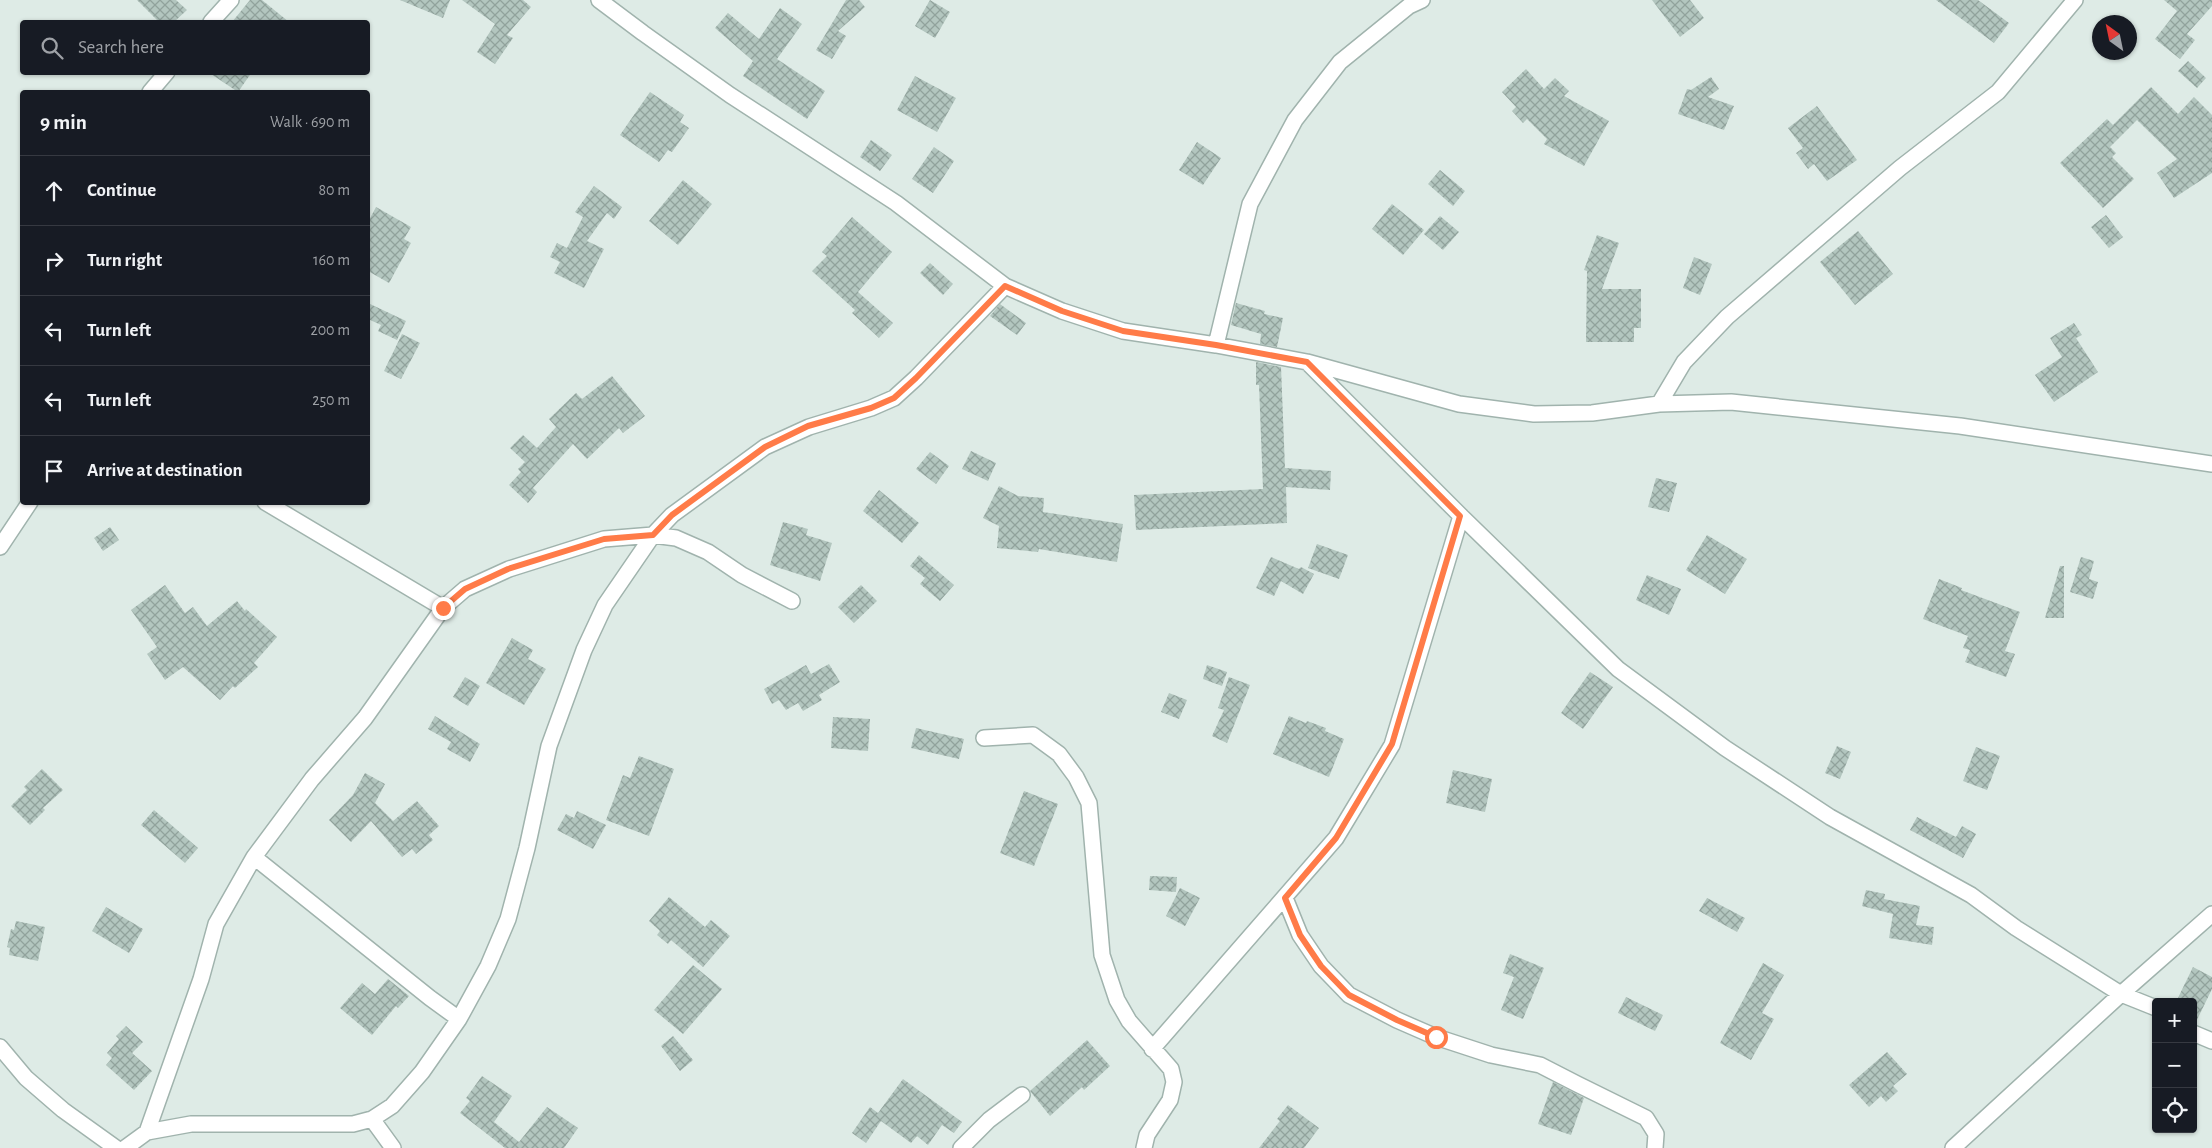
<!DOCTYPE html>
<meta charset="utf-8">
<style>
:root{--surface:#171b24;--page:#20242c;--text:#f1f3f6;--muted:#9ea1a6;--line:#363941}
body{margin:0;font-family:"Alegreya Sans",sans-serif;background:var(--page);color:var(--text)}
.controls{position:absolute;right:15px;bottom:15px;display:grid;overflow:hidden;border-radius:5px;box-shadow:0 1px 4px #0004}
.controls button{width:45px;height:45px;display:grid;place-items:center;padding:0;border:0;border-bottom:1px solid var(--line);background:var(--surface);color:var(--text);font:25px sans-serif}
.compass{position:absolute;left:2092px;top:15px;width:45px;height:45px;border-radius:50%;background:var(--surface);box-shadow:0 1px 4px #0004;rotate:327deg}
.stop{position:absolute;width:15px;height:15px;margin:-11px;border:4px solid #ff7b48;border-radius:50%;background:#fff}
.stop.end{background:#ff7b48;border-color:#fff;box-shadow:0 1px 5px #0008}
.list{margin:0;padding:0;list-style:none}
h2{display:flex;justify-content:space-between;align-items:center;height:65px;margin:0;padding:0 20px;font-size:21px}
h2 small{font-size:16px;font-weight:400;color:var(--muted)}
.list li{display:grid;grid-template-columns:32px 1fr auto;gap:15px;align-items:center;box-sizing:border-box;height:70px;padding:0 20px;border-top:1px solid var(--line)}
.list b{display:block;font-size:19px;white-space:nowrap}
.list em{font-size:16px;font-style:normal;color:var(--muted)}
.icon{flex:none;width:28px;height:28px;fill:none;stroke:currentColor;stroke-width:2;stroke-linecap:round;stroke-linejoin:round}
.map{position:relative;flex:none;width:2212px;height:1148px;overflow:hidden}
.search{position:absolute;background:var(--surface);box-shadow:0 1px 4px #0004;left:20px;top:20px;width:350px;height:55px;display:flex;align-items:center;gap:12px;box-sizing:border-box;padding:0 18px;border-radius:5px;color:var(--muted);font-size:19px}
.panel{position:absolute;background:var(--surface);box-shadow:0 1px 4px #0004;left:20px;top:90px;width:350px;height:415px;border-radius:5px}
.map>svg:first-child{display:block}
</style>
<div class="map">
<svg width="2212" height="1148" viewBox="0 0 2212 1148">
<defs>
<pattern id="building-cross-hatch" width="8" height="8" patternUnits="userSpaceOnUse" patternTransform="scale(1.25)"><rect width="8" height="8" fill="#b3c6bf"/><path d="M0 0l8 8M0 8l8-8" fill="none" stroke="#91a29c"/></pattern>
</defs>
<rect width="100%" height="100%" fill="#deebe6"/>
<path fill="url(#building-cross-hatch)" d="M137,0H176L187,10L174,22H159Z
M250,0H262L289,22H232Z
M400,0H450L443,18Z
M462,0H523L531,7L507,35L513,38L495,64L477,52L495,24Z
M846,0H859L865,7L838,31L846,36L832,59L816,50Z
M930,0L950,12L935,38L915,26Z
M1652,0H1690L1704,18L1680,37Z
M1936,0H1978L2009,23L1994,43Z
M2164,0H2212V6L2187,34L2195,40L2180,59L2155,39L2177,11Z
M780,8L802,24L777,59L825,91L807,119L743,76L753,61L715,28L728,13L759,39Z
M2188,61L2206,78L2197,88L2178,71Z
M1526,69L1544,89L1555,78L1569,91L1564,96L1609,121L1584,166L1544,144L1547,139L1527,119L1523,123L1512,111L1516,107L1502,92Z
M208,72H252L238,92Z
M915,76L956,98L937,132L897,110Z
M1711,77L1719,89L1708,97L1734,106L1724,130L1678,114L1687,89L1691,90Z
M2151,87L2178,114L2194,97L2212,115V173L2174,198L2157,173L2177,159L2137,120L2110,147L2116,153L2112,157L2134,179L2103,208L2060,163L2107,119L2113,125Z
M650,92L684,115L680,122L689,128L672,152L668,150L659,162L620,135Z
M1817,106L1857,160L1827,181L1814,164L1808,169L1796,153L1803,148L1788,128Z
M871,140L892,155L880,171L860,157Z
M1197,142L1221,158L1203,185L1179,170Z
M934,147L954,161L933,193L912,179Z
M1440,170L1465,191L1453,206L1428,184Z
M683,180L712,204L678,245L649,221Z
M594,186L622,207L614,219L607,213L587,241L604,249L584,288L554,273L560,262L550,257L557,243L567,248L583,217L575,212Z
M1392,204L1424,230L1403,255L1372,229Z
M376,207L411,227L404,239L411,243L389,283L368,271V222Z
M2106,215L2123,237L2109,248L2091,227Z
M1440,216L1459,232L1443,250L1424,234Z
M852,217L892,252L858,292L893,323L879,338L852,313L855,310L812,271L827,256L822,252Z
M1858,231L1893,274L1855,305L1820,262Z
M1597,235L1619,243L1602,289H1641V328H1634V342H1586L1587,271L1584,270Z
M1694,257L1712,264L1700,295L1683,288Z
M930,263L953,284L943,295L920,273Z
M368,303L406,321L397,340L378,331L381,325L368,319Z
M1236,303L1265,311L1264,314L1283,318L1277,347L1260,344L1261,334L1231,325Z
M1000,304L1026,323L1017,335L990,316Z
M2074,323L2082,335L2076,338L2098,372L2054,402L2035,375L2062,357L2050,338Z
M402,334L420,343L401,379L384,371Z
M1256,362L1281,367L1285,468L1331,471L1330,490L1286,487L1287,523L1136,530L1134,495L1263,489L1259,385H1256Z
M612,376L645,416L623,433L619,428L587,459L573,444L533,488L537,492L528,503L509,485L521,472L518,469L525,462L510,448L523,435L537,448L556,427L549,419L576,393L582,399Z
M971,451L996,463L988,481L962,469Z
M930,452L949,466L936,484L916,469Z
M1656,478L1677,483L1669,512L1648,507Z
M999,486L1018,496L1044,498L1043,512L1123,524L1117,562L1039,549L1038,552L997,548L999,526L983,518Z
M879,490L919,523L902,543L863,511Z
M783,522L808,529L806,535L832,543L820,581L770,565Z
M110,527L119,540L103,551L94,538Z
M1707,535L1747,559L1725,594L1686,570Z
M1317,544L1348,555L1339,579L1308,568Z
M919,555L954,585L940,601L920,584L925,578L910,566Z
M1271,557L1299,569L1301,567L1314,574L1303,594L1281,581L1274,596L1256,588Z
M2081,557L2094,561L2089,579L2098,582L2093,599L2070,592Z
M2060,566H2064V618H2045Z
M1647,575L1681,589L1669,615L1636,600Z
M1939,579L1962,588L1961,590L2020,612L2005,651L2015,654L2006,677L1965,662L1970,650L1963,648L1968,636L1923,619Z
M165,585L185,613L193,607L207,626L237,601L245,611L246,609L277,637L254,663L258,667L235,688L233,686L220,700L183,667L165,680L147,654L157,647L131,610Z
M861,585L877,601L854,623L838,607Z
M512,638L533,650L528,659L546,669L524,705L486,683Z
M829,664L840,682L819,695L822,700L803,711L798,703L786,710L779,700L772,704L764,689L806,665L811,674Z
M1207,665L1227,672L1222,686L1203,679Z
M1590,672L1613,687L1583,729L1561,713Z
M465,677L480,686L468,706L453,697Z
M1229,677L1250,685L1227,743L1212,736L1224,710L1218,708Z
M1169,693L1187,700L1179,719L1161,712Z
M435,716L480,744L470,762L447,749L451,742L428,729Z
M1289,716L1306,723L1307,721L1326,728L1325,731L1344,739L1329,777L1273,754Z
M833,717L870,719L868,751L831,748Z
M916,728L964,739L959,759L911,748Z
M1837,746L1851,752L1840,779L1825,773Z
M1976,747L2000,756L1987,790L1963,781Z
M639,756L674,769L649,836L606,820L623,775L630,778Z
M42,769L63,790L43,808L45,810L30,825L11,806L27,790L24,787Z
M1453,770L1492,779L1485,812L1446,803Z
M365,773L385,784L375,803L393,821L417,801L439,826L429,835L433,840L416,854L412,849L402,857L371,821L351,842L329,820L353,795Z
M1024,791L1058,804L1034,866L1000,853Z
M154,810L198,848L185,863L141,825Z
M577,811L606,825L593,849L557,830L566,814L574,818Z
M1917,817L1956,837L1962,826L1976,834L1963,858L1910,830Z
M1150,876L1177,877L1176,892L1149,890Z
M1180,888L1200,898L1185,926L1166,916Z
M1866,890L1885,894L1884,899L1920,906L1916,925L1934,927L1932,945L1889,938L1893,914L1862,906Z
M669,897L705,927L711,920L730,936L703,967L671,940L668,944L657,935L660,931L649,921Z
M1707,898L1745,918L1737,932L1699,911Z
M106,907L143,929L129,953L92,931Z
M16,921L45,927L38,961L9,955L10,948L7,947L11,929L14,930Z
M1510,954L1544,968L1523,1019L1501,1010L1514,977L1503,973Z
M1763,963L1784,975L1762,1013L1774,1019L1751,1060L1720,1043Z
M693,965L722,989L683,1034L654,1010Z
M2193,967L2212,977V989L2195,1024H2193V1002H2176Z
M388,979L409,996L398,1008L396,1006L372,1035L340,1008L362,983L375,994Z
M1626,997L1663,1015L1655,1031L1618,1013Z
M126,1026L143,1042L132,1053L152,1071L134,1090L106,1065L112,1058L107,1053L119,1039L116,1036Z
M673,1036L693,1060L680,1071L661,1046Z
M1087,1040L1110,1066L1084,1090L1082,1087L1050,1116L1030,1091Z
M1887,1052L1907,1074L1893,1086L1898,1091L1886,1102L1881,1096L1869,1107L1849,1085Z
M482,1076L512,1096L494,1122L519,1142L547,1107L578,1128L564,1148H505L460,1113L470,1101L466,1098Z
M903,1079L962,1122L954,1133L942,1125L928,1145L917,1136L911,1143L881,1121L866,1143L852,1133L870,1107L878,1113Z
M1553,1082L1584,1098L1571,1135L1538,1124Z
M1288,1105L1319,1128L1304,1148H1259L1280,1121L1277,1119Z"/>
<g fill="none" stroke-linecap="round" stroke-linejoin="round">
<g stroke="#a0b3ad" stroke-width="18">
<path id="minor" d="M599,0L643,33L730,95L896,203L1005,286L1062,311L1123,331L1216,345L1307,362L1459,404L1534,414L1592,413L1659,404L1731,402L1960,426L2212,464
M211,22L231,0
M150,92L167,72
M1216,345L1250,204L1295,120L1340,62L1409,6L1422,0
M1308,363L1461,516L1618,669L1725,748L1830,817L1971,895L2016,928L2121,994L2156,1008
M1659,404L1684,362L1727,317L1900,168L1998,92L2075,0
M265,502L443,608
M0,547L30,502
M984,738L1033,735L1059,754L1076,777L1089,803L1102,955L1117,1000L1129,1021L1171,1069L1174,1082L1170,1100L1147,1135L1144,1148
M254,857L430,998L459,1019
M1285,898L1300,935L1321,966L1349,995L1397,1020L1436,1037L1491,1055L1540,1065L1577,1084L1646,1118L1656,1134L1655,1148
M2193,1033L2212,1041
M0,1047L26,1078L63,1110L116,1148
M1152,1049L1336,838L1392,745L1461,516
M372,1119L393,1148
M147,1132L201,979L216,924L254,857L312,779L365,718L443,608L465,589L509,569L604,539L653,535L676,538L708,552L742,575L792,601
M125,1148L147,1132L191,1124H353L372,1119L392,1106L422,1072L459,1019L488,966L508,919L527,848L549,746L584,650L605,605L653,535L672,515L765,447L809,427L871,408L894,398L916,378L1005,286
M961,1148L989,1120L1022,1095
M1953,1148L2121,994L2212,914"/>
</g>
<use href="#minor" stroke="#fff" stroke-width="15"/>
</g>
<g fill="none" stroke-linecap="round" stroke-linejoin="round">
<path stroke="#ff7b48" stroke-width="6" d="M443,608L465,589L508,569L604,539L653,535L672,515L765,447L808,426L871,408L894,398L916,378L1005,286L1062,311L1123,331L1216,345L1307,362L1460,516L1392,744L1336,838L1285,898L1300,935L1321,966L1349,995L1397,1020L1436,1037"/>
</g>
</svg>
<div class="controls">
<button>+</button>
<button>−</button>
<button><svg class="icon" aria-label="locate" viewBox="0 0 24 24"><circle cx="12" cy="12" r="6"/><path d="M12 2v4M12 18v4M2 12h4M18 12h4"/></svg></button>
</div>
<svg class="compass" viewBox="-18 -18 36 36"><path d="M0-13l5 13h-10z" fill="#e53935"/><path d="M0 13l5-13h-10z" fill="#9ea1a6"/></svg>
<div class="stop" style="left:1436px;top:1037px"></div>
<div class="stop end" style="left:443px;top:608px"></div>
<div class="search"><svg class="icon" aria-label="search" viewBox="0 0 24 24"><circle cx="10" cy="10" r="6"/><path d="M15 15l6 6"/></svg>Search here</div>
<section class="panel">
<h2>9 min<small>Walk · 690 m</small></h2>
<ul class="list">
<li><svg class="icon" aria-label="ahead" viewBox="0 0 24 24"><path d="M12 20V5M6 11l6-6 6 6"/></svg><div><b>Continue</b></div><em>80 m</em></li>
<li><svg class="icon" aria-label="right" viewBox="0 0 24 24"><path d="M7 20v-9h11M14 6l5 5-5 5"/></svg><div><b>Turn right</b></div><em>160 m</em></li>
<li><svg class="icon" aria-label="left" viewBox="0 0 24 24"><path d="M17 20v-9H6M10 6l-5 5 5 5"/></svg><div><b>Turn left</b></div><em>200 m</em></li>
<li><svg class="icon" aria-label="left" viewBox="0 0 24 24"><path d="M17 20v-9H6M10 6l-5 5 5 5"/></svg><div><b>Turn left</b></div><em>250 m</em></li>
<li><svg class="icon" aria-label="arrive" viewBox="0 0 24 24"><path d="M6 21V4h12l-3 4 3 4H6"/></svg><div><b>Arrive at destination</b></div></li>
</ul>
</section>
</div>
